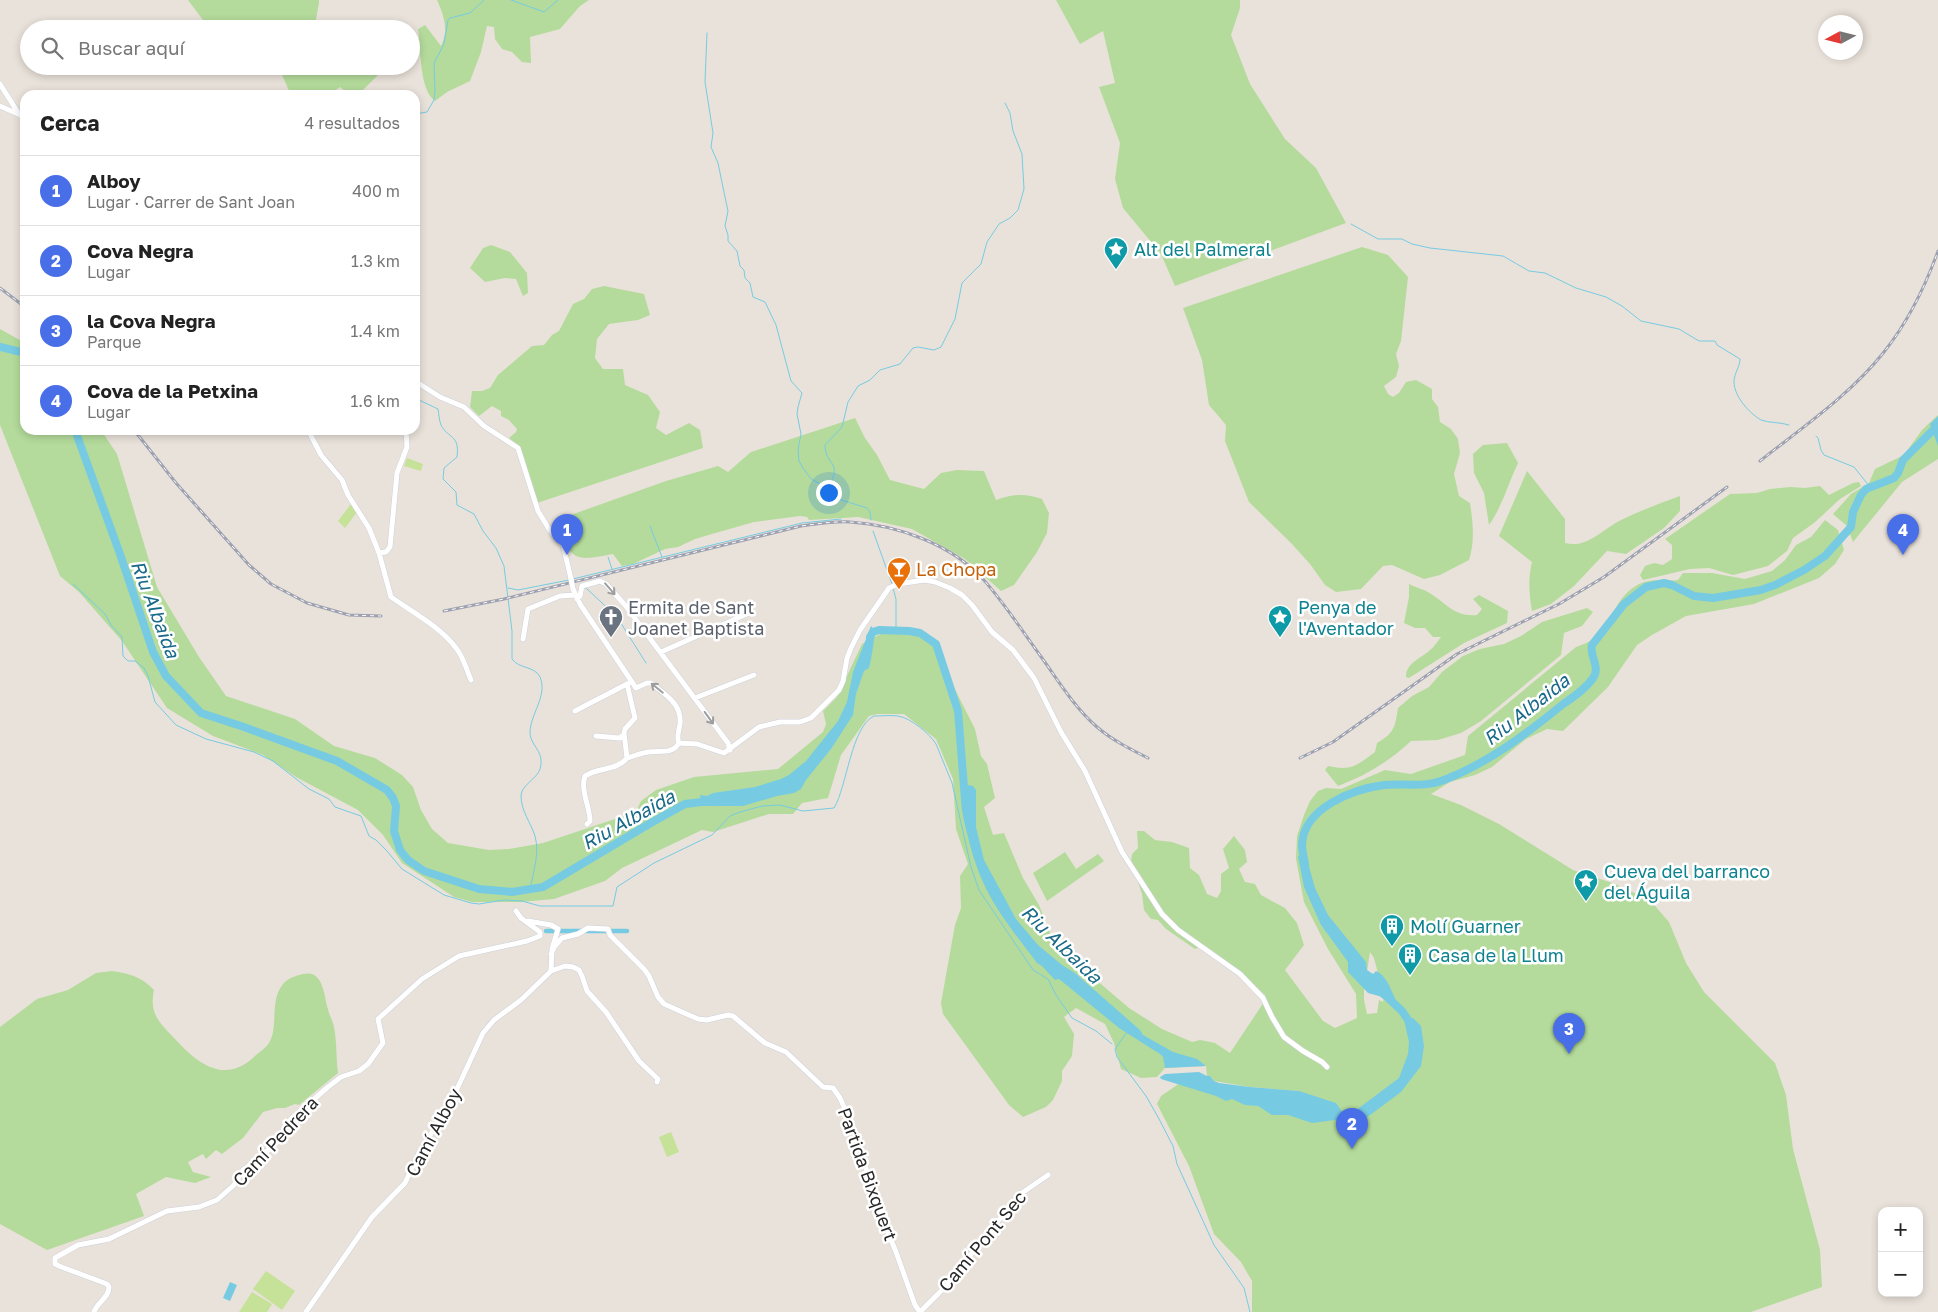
<!DOCTYPE html>
<html lang="es">
<meta charset="utf-8">
<style>
:root{--surface:#fff;--page:#f6f6f6;--text:#222;--muted:#767676;--line:#e0e0e0;--accent:#486ee8}
body{margin:0;font-family:"Golos Text",sans-serif;background:var(--page);color:var(--text)}
.controls{position:absolute;right:15px;bottom:15px;display:grid;overflow:hidden;border-radius:10px;box-shadow:0 2px 8px #0003}
.controls button{width:45px;height:45px;display:grid;place-items:center;padding:0;border:0;border-bottom:1px solid var(--line);background:var(--surface);color:var(--text);font:25px sans-serif}
.compass{position:absolute;left:1818px;top:15px;width:45px;height:45px;border-radius:50%;background:var(--surface);box-shadow:0 2px 8px #0003;rotate:263deg}
.you{position:absolute;left:828px;top:492px;width:18px;height:18px;margin:-12px;border:4px solid #fff;border-radius:50%;background:#1a73e8;box-shadow:0 0 0 8px #1a73e833}
.badge{display:grid;place-items:center;width:32px;height:32px;border-radius:50%;background:var(--accent);color:#fff;font-size:16px;font-weight:700}
.pin{position:absolute;translate:-50% -41px;filter:drop-shadow(0 1px 2px #0008)}
.pin::after{content:'';position:absolute;top:26px;width:18px;height:15px;background:inherit;clip-path:polygon(0 0,100% 0,50% 100%)}
.list{margin:0;padding:0;list-style:none}
h2{display:flex;justify-content:space-between;align-items:center;height:65px;margin:0;padding:0 20px;font-size:21px}
h2 small{font-size:16px;font-weight:400;color:var(--muted)}
.list li{display:grid;grid-template-columns:32px 1fr auto;gap:15px;align-items:center;box-sizing:border-box;height:70px;padding:0 20px;border-top:1px solid var(--line)}
.list b{display:block;font-size:19px;white-space:nowrap}
.list p{margin:0;font-size:16px;white-space:nowrap;color:var(--muted)}
.list em{font-size:16px;font-style:normal;color:var(--muted)}
.icon{flex:none;width:28px;height:28px;fill:none;stroke:currentColor;stroke-width:2;stroke-linecap:round;stroke-linejoin:round}
.map{position:relative;flex:none;width:1938px;height:1312px;overflow:hidden}
.search{position:absolute;background:var(--surface);box-shadow:0 2px 8px #0003;left:20px;top:20px;width:400px;height:55px;display:flex;align-items:center;gap:12px;box-sizing:border-box;padding:0 18px;border-radius:28px;color:var(--muted);font-size:19px}
.panel{position:absolute;background:var(--surface);box-shadow:0 2px 8px #0003;left:20px;top:90px;width:400px;height:345px;border-radius:15px}
.map>svg:first-child{display:block}
</style>
<div class="map">
<svg width="1938" height="1312" viewBox="0 0 1938 1312">
<rect width="100%" height="100%" fill="#e9e2da"/>
<path fill="#b4db9b" fill-rule="evenodd" d="M188,0H319V3L315,25L316,29H250L246,26L244,29H211L206,24Z
M437,0H589L580,6L560,29L530,37L531,63L522,62L512,52L502,49L495,39L494,27L487,26L481,52L470,81L447,92L435,101C419,90 421,48 418,29L425,25L441,46C449,30 444,16 437,0Z
M1056,0H1240V8L1231,35L1250,84L1285,139L1316,168L1346,223L1175,286L1161,254L1123,208L1115,179L1120,143L1099,87L1115,83L1103,31L1080,44Z
M278,66H382L383,70L358,95H350L340,87L329,95H291Z
M491,245L510,252L527,273L528,293L523,296L516,279L505,278L485,282L470,268L483,248Z
M1362,247L1388,255L1408,277L1401,341L1396,354L1399,366L1396,377L1384,386L1388,394L1393,397L1399,393L1406,382L1416,380L1432,389V399L1438,407L1440,422L1451,429L1458,439L1460,453L1454,474L1459,496L1470,503C1473,523 1475,541 1469,560L1440,575L1424,579L1392,565L1383,566L1361,589L1336,592L1325,585L1310,564L1291,543L1249,502L1225,441L1226,425L1209,405L1202,360L1183,308Z
M604,286L644,294L650,315L638,320L609,324L597,339L595,358L603,369H623L625,385L648,395L660,412L656,428L666,435L689,423L700,430L703,448L537,503L522,453L519,446L509,438L516,432L517,429L509,420L501,416V411L492,406L479,416L470,407L472,391H482L490,388L498,375L532,346L544,345L552,335L559,331L573,304L584,299L592,289Z
M0,329L25,343V430H101L117,454L157,587L199,657L226,696L295,719L334,746L375,758L402,775L413,787L421,810L432,829L448,843L489,850L509,849L543,843L636,812L641,801L656,790L694,777L778,769L823,732L826,724L823,711L837,697L862,644L886,631L917,634L933,646L975,729L981,756L987,764L995,798L984,807L993,835L1004,833L1023,878L1039,905L1050,933L1081,967L1129,1008L1162,1029L1192,1042L1200,1040L1215,1043L1230,1053L1266,999L1265,995L1239,971L1204,945L1195,949L1166,929L1158,920L1151,919L1144,910L1142,894L1131,861L1132,854L1138,848L1137,831H1144L1155,840L1172,842L1189,848L1190,868L1199,875L1207,894L1217,898L1221,891V874L1229,868L1223,849L1234,836L1245,850L1247,862L1239,869L1245,882L1255,884L1261,895L1285,908L1297,923L1304,945L1285,970L1323,1021L1335,1028L1357,1018L1356,994L1328,949L1304,902L1296,859L1297,836L1304,815L1310,801L1318,791L1326,788L1341,789L1385,770L1411,774L1465,755L1468,736L1576,647C1581,645 1588,643 1593,639C1615,622 1614,593 1644,582C1656,578 1666,582 1678,580L1683,573H1712L1745,579L1772,571L1785,560L1796,545L1811,537L1825,520L1838,530L1844,550L1835,564L1819,578L1754,604L1686,616L1652,635L1637,645L1608,687L1563,731L1547,729L1526,739L1492,767L1475,775L1450,782L1431,794L1461,805L1499,824L1573,870L1615,884L1650,900L1669,922L1686,963L1704,992L1775,1063L1786,1095L1793,1149L1820,1250L1822,1287L1751,1312H1252V1281L1241,1262L1214,1234L1189,1166L1157,1104L1161,1096L1180,1083L1299,1091L1250,1087L1214,1081L1210,1076H1207L1206,1066L1165,1068L1157,1077L1141,1078L1121,1069L1114,1043L1105,1024L1076,1008L1064,1017L1074,1034L1072,1056L1062,1071V1081L1053,1100L1046,1107L1023,1117L1009,1105L943,1014L941,1003L955,925L961,908L960,876L968,864L956,829L953,779L936,739L904,714H877L869,716L841,755L828,798L802,803L793,814H769L713,832L702,830L622,868L605,881L554,899L521,902H472L454,897L402,863L383,835L358,810L296,777L263,755L213,736L167,708L122,641L79,592L60,576L0,425ZM1370,952L1374,958L1384,996L1383,1002L1379,1000L1377,1013L1367,1014L1364,1000V991Z
M1938,415V459L1902,482L1853,542L1847,526L1833,514L1851,494L1869,483L1875,469L1904,455L1922,430Z
M855,418L865,438L877,455L890,480L924,489L941,473L957,470L984,471L996,500C1013,494 1025,493 1042,499L1049,513L1047,533L1037,552L1014,585L1001,591L965,559L912,529L858,517L809,520L807,517L800,516L754,522L712,534L695,539L678,547L665,549L633,564L622,566L613,554C572,562 576,560 553,527L554,521L666,481L718,466L728,472L751,452Z
M1507,443L1518,463C1508,484 1502,507 1489,525L1484,493L1474,473L1473,454L1483,445Z
M1527,471L1565,519V543C1587,549 1603,529 1621,520C1640,511 1660,503 1680,496V511L1664,528L1626,554L1607,551L1574,586L1551,604L1532,611C1529,594 1528,578 1532,562L1499,536Z
M1859,482L1861,486L1840,499L1814,523L1793,538L1787,551L1768,566L1733,575L1709,568L1690,569L1643,580L1640,575L1645,566L1654,563L1663,565L1672,559V545L1665,539L1730,494L1757,493L1770,489L1790,487L1805,488L1820,486L1829,495L1853,483Z
M1409,584C1417,588 1427,590 1434,596C1449,606 1456,617 1477,615L1482,609L1473,599L1479,595L1508,611L1507,623L1464,643L1409,678L1406,677C1406,663 1420,659 1430,650C1434,647 1437,642 1441,637H1433L1425,628H1415L1404,623L1409,597Z
M1587,608L1593,612L1582,626L1564,633L1561,655L1481,721L1461,733L1438,740L1411,741C1390,761 1365,776 1338,786L1325,770L1328,766C1352,771 1356,766 1375,752L1377,743C1394,733 1395,728 1398,708L1412,696L1429,687L1442,672L1463,656L1480,649L1504,644L1521,636L1542,622Z
M1065,852L1076,869L1098,854L1104,861L1047,901L1033,873Z
M112,971C131,974 140,976 154,990C149,1014 159,1022 175,1039C198,1064 225,1085 255,1056C259,1052 266,1048 269,1043C279,1027 269,1001 283,984C288,978 295,976 303,974C324,969 324,997 328,1009C329,1015 333,1021 334,1027C337,1042 336,1058 338,1073L299,1105L295,1104L285,1108H277L263,1112L243,1138L222,1154L216,1150L206,1159L203,1154L188,1162L193,1172L211,1177L195,1183L166,1177L136,1194L144,1216L47,1250L0,1224V1027L37,999L68,990L96,973Z"/>
<path fill="#c6e198" d="M407,458L423,464L421,471L404,466Z
M351,504L357,512L345,528L338,521Z
M671,1132L679,1152L667,1157L659,1137Z
M266,1271L295,1291L282,1310L253,1289Z
M252,1292L272,1304L267,1312H239Z"/>
<path fill="#76cbe2" d="M1938,416V446L1930,424Z
M871,626L875,630C874,642 872,656 869,668L864,671L856,694L853,715L831,749L806,780L801,789L794,793L777,796L743,806H702L700,795L707,796L713,793L755,787L781,779L789,775L806,761L838,721L847,702L853,672Z
M968,785L973,786L976,790V827L984,860L1016,919L1038,945L1062,965L1075,973L1140,1030L1143,1035L1173,1052L1197,1059L1206,1066L1165,1068L1163,1057L1160,1054L1119,1028L1059,979L1055,980L1042,966L1037,963C1002,917 980,891 967,833C965,825 959,803 962,795C963,792 966,788 968,785Z
M1298,856H1306L1315,888L1328,915L1366,962L1367,970L1373,974L1376,971C1386,975 1390,988 1395,998L1390,1003L1379,996L1368,993L1348,972V962L1321,925L1304,887Z
M1413,1018L1421,1026L1424,1046L1421,1066L1401,1092L1358,1124H1348L1335,1120L1312,1123L1288,1115H1272L1258,1106L1245,1105L1232,1099L1226,1101L1216,1096L1161,1079L1160,1077L1165,1074L1199,1072L1207,1076H1210L1214,1081L1219,1083L1250,1087L1299,1091L1336,1103L1343,1113L1351,1114L1399,1078L1408,1054L1409,1042L1404,1020Z
M230,1282L237,1285L230,1301L223,1298Z"/>
<g fill="none" stroke-linecap="round" stroke-linejoin="round">
<path stroke="#76cbe2" stroke-width="1" d="M511,0L544,12L558,0
M707,33L705,82L713,133L711,147L718,163L725,197L728,211L725,226L728,235V241L737,251L740,266L744,270L745,278L750,283L753,297L765,302L776,325L791,381L802,393L798,407L797,414L801,434L798,450L799,461L803,468L811,479L828,488L838,499L867,508L870,512L871,520
M415,114L427,112L434,100L435,91L434,63L444,44L448,20L450,18L470,13L484,0
M1351,224L1378,239H1402L1412,244L1430,248L1503,256L1529,271L1545,273L1576,288L1606,297L1622,306L1641,321L1679,329L1699,341H1715L1717,345L1740,359C1740,367 1734,373 1734,382C1734,396 1749,413 1761,420C1769,423 1780,422 1789,425
M415,362L418,373L417,380
M415,392L419,400L438,409C439,414 439,420 441,425C448,439 460,434 457,457L444,468L443,479L456,492L457,505L474,514L483,531L496,548L504,566L512,631V659C519,669 535,666 540,677C548,696 530,714 530,733C531,747 545,751 540,769C537,779 521,785 521,796C521,811 531,823 535,836C540,853 533,873 530,889
M1816,436L1818,438L1821,450L1824,455L1854,467L1870,487
M828,488C844,461 825,466 825,445L842,427L848,402L858,386L870,380L880,370L900,364L913,348L918,347L934,350L941,347L955,319L962,283L981,264L987,242L999,224L1010,218L1018,210L1024,189L1022,154L1013,131L1010,113L1005,103
M650,526L662,557
M873,531L892,584
M608,557L612,569
M573,579L802,523L841,519
M73,584L105,614L111,625L122,637L123,656L128,661H135L144,668L148,676L155,702L176,725L206,739L254,752L273,761L309,789L329,799L335,807L361,816L369,836L376,840L387,851L402,869L444,895L471,903L479,904L504,900L522,901L540,906H613L617,887L654,863L712,835L730,816L740,812L762,806L780,805L803,811L834,808C847,787 851,727 874,716C882,716 890,715 898,716C911,718 930,734 936,744L952,783L971,867L979,890L1033,970L1048,979L1056,995L1072,1018L1096,1031L1112,1044
M585,587L617,617L646,663
M508,588L518,590L569,580
M893,588L896,599V630
M1127,1032L1115,1049L1117,1057L1146,1096L1158,1117L1173,1146L1177,1164L1214,1245L1244,1288L1250,1312"/>
<path stroke="#76cbe2" stroke-width="4.5" d="M546,931H627"/>
<path stroke="#76cbe2" stroke-width="8" d="M0,347L25,353
M75,430L120,554L153,652L166,676L201,713L244,727L337,761L387,790L393,798L396,806L394,831L400,850L408,860L424,871L479,889L512,892L543,887L649,824L685,804L710,801
M870,637L873,632L879,630L909,631L920,633L936,644L958,711L965,800
M1305,864C1304,858 1302,851 1302,845C1303,808 1353,789 1384,785C1405,783 1424,788 1444,780C1488,763 1525,735 1562,705C1572,698 1586,689 1593,678C1601,667 1589,656 1592,645L1624,604L1646,587L1664,583L1672,585L1694,596L1713,598L1761,590L1775,585L1804,570L1825,556L1851,527L1853,512L1861,495L1866,489L1894,478L1898,473L1903,460L1938,425
M1385,995L1402,1011L1412,1026"/>
<g stroke="#cdd1db" stroke-width="6">
<path id="street" d="M0,84L19,114L25,120
M0,106L18,114
M415,381L440,397L464,407L484,426L518,448L538,511L549,529L563,545L571,579
M308,430L321,455L342,480L348,495L369,528L379,553L391,597C411,611 442,628 456,648C464,658 466,669 471,680
M379,553L386,552L390,547L397,473L407,447L406,430
M573,589L580,604L636,688L647,683H651C665,695 682,703 680,724C679,731 676,737 679,743L697,744L724,753L759,727L780,722H800L811,718L839,690L843,681L847,658L851,648L860,630L889,588L898,584L925,580L935,582L950,588L962,595L972,605L992,632L1013,650L1034,678L1061,732L1085,771L1122,852L1162,914L1178,930L1240,974L1263,998L1272,1017L1284,1037L1303,1051L1322,1062L1327,1067
M577,599L580,596L582,586L600,581L606,584L625,605L728,743L730,750
M523,639L528,609L560,596L575,595
M661,652L749,613
M695,698L754,675
M575,711L629,683
M596,736L619,738L624,735
M627,758C635,756 641,753 648,752C660,750 672,755 679,743
M587,824L590,821C590,807 580,790 585,776C598,767 617,771 627,758L624,733L625,729L635,718L627,684
M551,954L555,946L562,938L578,934L588,928L608,929L610,935L644,969L649,976L658,997L664,1004L698,1019L707,1020L728,1015L733,1016L765,1043L786,1052L823,1087L833,1088L840,1098L856,1134L864,1160L871,1191L896,1252L915,1305L920,1312
M551,971L565,966L573,967L579,970L582,976L587,991L606,1012L639,1061L658,1079L657,1082
M94,1312C97,1302 109,1298 109,1287L107,1284L59,1266L55,1264V1258L78,1245L109,1239L167,1211L199,1207L217,1200L234,1185L243,1170L259,1158L272,1147L291,1119L328,1087L341,1077L359,1071L368,1064L383,1043L378,1019L422,979L459,956L527,941L540,936V932L521,918L516,911
M306,1312L372,1217L405,1183L420,1151L450,1104L483,1033L494,1020L521,1000L551,971L552,949L558,929L551,925L528,921
M920,1312L944,1288L1019,1195L1048,1175"/>
</g>
<use href="#street" stroke="#fff" stroke-width="5"/>
<g stroke="#9ea1b0" stroke-width="3">
<path id="rail" d="M0,288L25,307
M134,430L176,483L249,565L271,584L307,603L349,615L381,616
M1760,461C1803,427 1850,395 1884,352C1908,322 1925,287 1938,251
M444,611L504,599L801,526C817,524 834,521 850,522C897,525 951,544 983,579C1005,604 1023,632 1042,658C1059,682 1075,708 1097,727C1112,740 1130,749 1148,758
M1300,758L1333,742L1457,654L1559,604L1604,577L1727,487"/>
</g>
<use href="#rail" stroke="#fff" stroke-width="1" stroke-dasharray="4" stroke-linecap="butt"/>
<g stroke="#cdd1db" stroke-width="6" stroke-linecap="butt">
<path id="street-bridge" d="M571,579L573,589"/>
</g>
<use href="#street-bridge" stroke="#fff" stroke-width="5"/>
</g>
<defs><path id="oneway-shaft" d="M-6 0H5M1.5-3L5.5 0L1.5 3" fill="none" stroke-width="1.6" stroke-linecap="round" stroke-linejoin="round" transform="scale(1.25)"/></defs>
<g stroke="#9e9e9e">
<use href="#oneway-shaft" transform="translate(610 589) rotate(49)"/>
<use href="#oneway-shaft" transform="translate(657 688) rotate(-141)"/>
<use href="#oneway-shaft" transform="translate(709 718) rotate(54)"/>
</g>
<defs>
<g id="sight-pin" transform="scale(1.25)"><path d="M0 17L-7.5 6A9.5 9.5 0 1 1 7.5 6Z" fill="#0f9aa8" stroke="#fff"/><path d="M0-6L1.8-2.2L6-1.7L2.9 1.2L3.7 5.4L0 3.3L-3.7 5.4L-2.9 1.2L-6-1.7L-1.8-2.2Z" fill="#fff"/></g>
<g id="bar-pin" transform="scale(1.25)"><path d="M0 17L-7.5 6A9.5 9.5 0 1 1 7.5 6Z" fill="#e8710a" stroke="#fff"/><path d="M-6-5H6L.8 .8V4.5H3.5V6h-7V4.5H-.8V.8Z" fill="#fff"/></g>
<g id="church-pin" transform="scale(1.25)"><path d="M0 17L-7.5 6A9.5 9.5 0 1 1 7.5 6Z" fill="#6b7280" stroke="#fff"/><path d="M-1.2-6h2.4v3.5h3.3v2.4h-3.3V6h-2.4V-.1h-3.3v-2.4h3.3Z" fill="#fff"/></g>
<g id="building-pin" transform="scale(1.25)"><path d="M0 17L-7.5 6A9.5 9.5 0 1 1 7.5 6Z" fill="#0f9aa8" stroke="#fff"/><path d="M-4-6H4V6H1V3H-1V6H-4ZM-2.5-4.3h1.7v1.8h-1.7ZM.8-4.3h1.7v1.8H.8ZM-2.5-1h1.7V.8h-1.7ZM.8-1h1.7V.8H.8Z" fill="#fff"/></g>
</defs>
<g fill-rule="evenodd">
<use href="#sight-pin" x="1116" y="249"/>
<use href="#bar-pin" x="899" y="569"/>
<use href="#church-pin" x="611" y="617"/>
<use href="#sight-pin" x="1280" y="617"/>
<use href="#sight-pin" x="1586" y="881"/>
<use href="#building-pin" x="1392" y="926"/>
<use href="#building-pin" x="1410" y="955"/>
</g>
<g text-anchor="middle" dominant-baseline="central" stroke-width="5" stroke-linejoin="round" paint-order="stroke">
<g font-size="18" fill="#0d838f" stroke="#fff" text-anchor="start">
<text x="1134" y="249">Alt del Palmeral</text>
<text x="1298" y="607">Penya de<tspan x="1298" dy="21">l'Aventador</tspan></text>
<text x="1604" y="871">Cueva del barranco<tspan x="1604" dy="21">del Águila</tspan></text>
<text x="1410" y="926">Molí Guarner</text>
<text x="1428" y="955">Casa de la Llum</text>
</g>
<g font-size="18" fill="#c56008" stroke="#fff" text-anchor="start">
<text x="916" y="569">La Chopa</text>
</g>
<g font-size="18" fill="#5b616d" stroke="#fff" text-anchor="start">
<text x="628" y="607">Ermita de Sant<tspan x="628" dy="21">Joanet Baptista</tspan></text>
</g>
<g font-size="18" fill="#282828" stroke="#fff">
<text transform="translate(433 1132) rotate(-62)">Camí Alboy</text>
<text transform="translate(275 1141) rotate(-47)">Camí Pedrera</text>
<text transform="translate(868 1174) rotate(70)">Partida Bixquert</text>
<text transform="translate(982 1241) rotate(-50)">Camí Pont Sec</text>
</g>
<g font-size="19" font-style="italic" fill="#19698a" stroke="#fff">
<text transform="translate(156 609) rotate(69)">Riu Albaida</text>
<text transform="translate(1526 709) rotate(-38)">Riu Albaida</text>
<text transform="translate(628 819) rotate(-29)">Riu Albaida</text>
<text transform="translate(1062 944) rotate(44)">Riu Albaida</text>
</g>
</g>
</svg>
<div class="controls">
<button>+</button>
<button>−</button>
</div>
<svg class="compass" viewBox="-18 -18 36 36"><path d="M0-13l5 13h-10z" fill="#e53935"/><path d="M0 13l5-13h-10z" fill="#767676"/></svg>
<div class="you"></div>
<div class="pin badge" style="left:567px;top:555px">1</div>
<div class="pin badge" style="left:1352px;top:1149px">2</div>
<div class="pin badge" style="left:1569px;top:1054px">3</div>
<div class="pin badge" style="left:1903px;top:555px">4</div>
<div class="search"><svg class="icon" aria-label="search" viewBox="0 0 24 24"><circle cx="10" cy="10" r="6"/><path d="M15 15l6 6"/></svg>Buscar aquí</div>
<section class="panel">
<h2>Cerca<small>4 resultados</small></h2>
<ul class="list">
<li><span class="badge">1</span><div><b>Alboy</b><p>Lugar · Carrer de Sant Joan</p></div><em>400 m</em></li>
<li><span class="badge">2</span><div><b>Cova Negra</b><p>Lugar</p></div><em>1.3 km</em></li>
<li><span class="badge">3</span><div><b>la Cova Negra</b><p>Parque</p></div><em>1.4 km</em></li>
<li><span class="badge">4</span><div><b>Cova de la Petxina</b><p>Lugar</p></div><em>1.6 km</em></li>
</ul>
</section>
</div>
